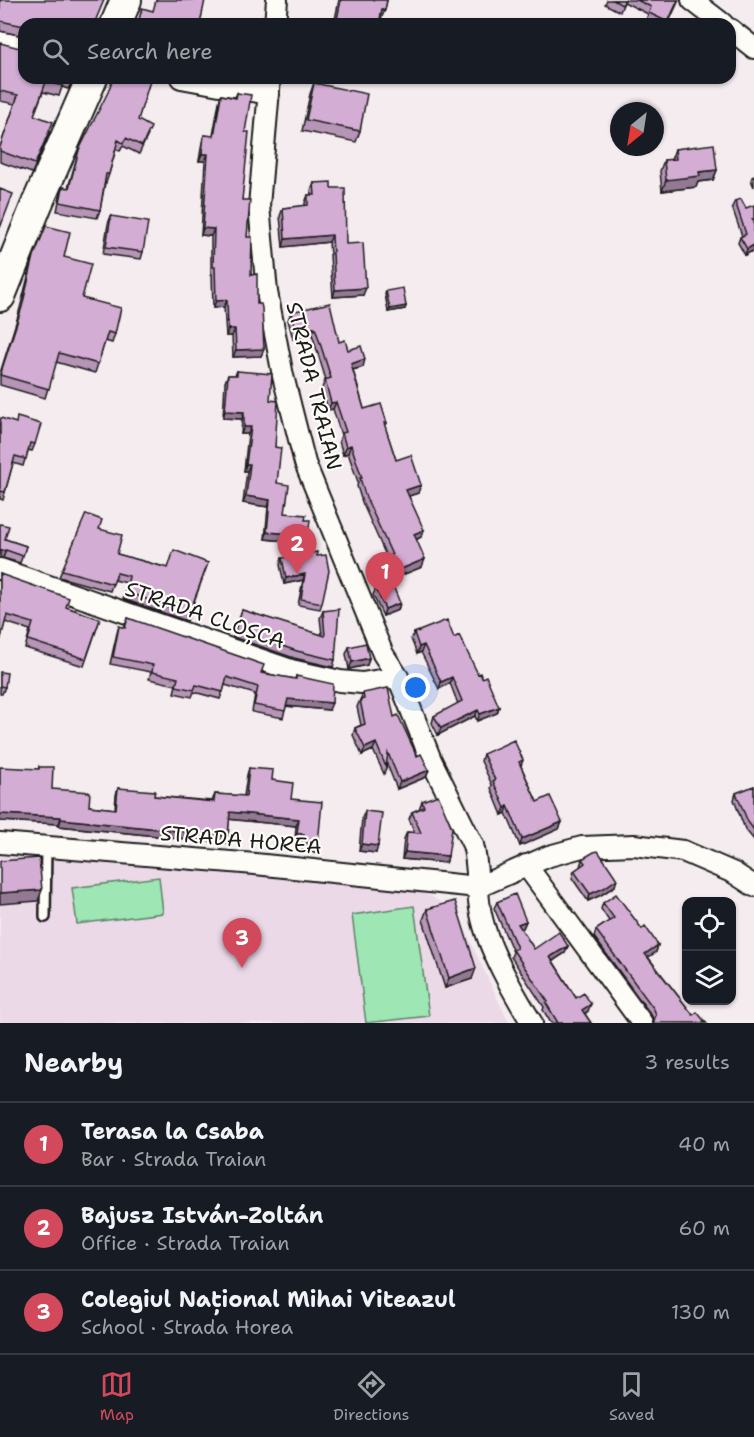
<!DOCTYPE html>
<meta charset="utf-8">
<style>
:root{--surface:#171b24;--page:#242831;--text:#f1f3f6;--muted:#9ea1a6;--line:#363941;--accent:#d1495b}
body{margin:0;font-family:"Shantell Sans",sans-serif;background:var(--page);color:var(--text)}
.controls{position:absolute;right:18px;bottom:18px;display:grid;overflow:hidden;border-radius:12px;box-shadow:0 2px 4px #0004}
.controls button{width:54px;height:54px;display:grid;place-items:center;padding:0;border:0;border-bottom:2px solid var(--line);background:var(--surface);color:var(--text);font:30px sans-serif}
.compass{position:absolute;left:610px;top:102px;width:54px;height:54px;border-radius:50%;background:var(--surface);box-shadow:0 2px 4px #0004;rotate:210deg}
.you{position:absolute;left:416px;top:688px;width:21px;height:21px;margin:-15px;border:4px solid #fff;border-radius:50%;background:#1a73e8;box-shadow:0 0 0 9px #1a73e833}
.badge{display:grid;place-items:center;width:39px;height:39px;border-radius:50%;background:var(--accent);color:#fff;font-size:20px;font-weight:700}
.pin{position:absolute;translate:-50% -50px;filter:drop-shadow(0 2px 3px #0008)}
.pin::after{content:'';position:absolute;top:32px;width:21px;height:18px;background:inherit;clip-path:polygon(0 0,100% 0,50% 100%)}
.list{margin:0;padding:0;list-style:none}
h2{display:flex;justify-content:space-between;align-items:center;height:78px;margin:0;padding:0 24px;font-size:26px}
h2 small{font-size:20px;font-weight:400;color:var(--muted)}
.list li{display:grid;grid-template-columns:39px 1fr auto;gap:18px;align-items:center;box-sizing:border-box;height:84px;padding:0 24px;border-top:2px solid var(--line)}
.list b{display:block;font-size:22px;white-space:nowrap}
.list p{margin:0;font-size:20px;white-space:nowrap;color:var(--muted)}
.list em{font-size:20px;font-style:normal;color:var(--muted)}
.icon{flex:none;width:33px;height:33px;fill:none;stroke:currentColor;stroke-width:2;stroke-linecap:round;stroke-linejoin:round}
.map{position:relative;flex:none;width:754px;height:1023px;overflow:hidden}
.search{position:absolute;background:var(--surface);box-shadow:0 2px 4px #0004;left:18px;right:18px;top:18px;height:66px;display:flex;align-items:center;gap:15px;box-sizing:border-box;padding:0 21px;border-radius:18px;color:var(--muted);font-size:22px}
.sheet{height:330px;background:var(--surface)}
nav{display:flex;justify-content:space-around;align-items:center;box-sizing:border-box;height:84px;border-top:2px solid var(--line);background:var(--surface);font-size:16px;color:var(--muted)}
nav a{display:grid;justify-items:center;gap:3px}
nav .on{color:var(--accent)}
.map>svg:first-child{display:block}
</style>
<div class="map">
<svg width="754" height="1023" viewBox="0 0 754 1023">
<rect width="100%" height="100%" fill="#f5ecf0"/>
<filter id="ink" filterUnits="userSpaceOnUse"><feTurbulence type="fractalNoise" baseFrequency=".0167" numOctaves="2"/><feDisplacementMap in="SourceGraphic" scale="12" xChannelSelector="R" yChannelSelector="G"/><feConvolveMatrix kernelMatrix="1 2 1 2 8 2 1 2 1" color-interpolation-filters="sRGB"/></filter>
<g filter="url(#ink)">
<path fill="#ebd9e8" d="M0,855L410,889L429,895L457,913L509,1023H0Z"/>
<path fill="#9ee6b4" stroke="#5d8168" stroke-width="1.5" d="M159,877L163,913L77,924L72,888Z
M414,906L429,1016L366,1023L352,915Z"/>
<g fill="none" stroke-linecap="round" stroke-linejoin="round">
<g stroke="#1c1c1c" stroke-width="14">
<path id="lane" d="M45,917L46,847"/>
</g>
<g stroke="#1c1c1c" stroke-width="24">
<path id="street" d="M692,0L723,24
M275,24L277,0
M730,29L754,48
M0,42L24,47
M181,78L269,94
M270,78L259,206L267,292L283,376L305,463L383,654L398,677L431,760L473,845C479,867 476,891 481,914C488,949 513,992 532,1023
M0,569L291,670L340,681L362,683L398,677
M0,843L255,864L478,887
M526,865L642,1023
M478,887L549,856L582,847L634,845L683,851L734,873L754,886"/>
</g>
<g stroke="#1c1c1c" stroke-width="34">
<path id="primary" d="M116,24L126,0
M0,296L37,204L92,78"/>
</g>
<use href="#lane" stroke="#fdfcf7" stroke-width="9"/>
<use href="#street" stroke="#fdfcf7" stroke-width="20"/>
<use href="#primary" stroke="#fdfcf7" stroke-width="30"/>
</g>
<path fill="#b695b7" stroke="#1c1c1c" stroke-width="1.5" d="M0,0L24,24V36L0,31Z
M339,0H387L385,10L381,19H380L379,24H334Z
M607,0H679L668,24H654L646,20L648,14L624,2L620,12L605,4Z
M0,43L74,78L68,89L62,87L59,96L43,92L34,115L50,132L32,173L0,162V147L15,104L0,101Z
M314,83L360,131L356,142L302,131L310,94Z
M237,93L245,132L242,200L247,237L251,275L257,304L264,349L261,356L233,357L232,336H226L224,307L213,308L212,274H211V236L201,235L205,161H199L202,142L204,135L213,136L219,102L221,95L235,97Z
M138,120L148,135L139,154L123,146L120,151L116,149L109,174L106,183H105L100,210L97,218L57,211L60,196L63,187L68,188L79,150Z
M675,149L717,170L713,180L698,182L696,187L662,191L660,171L664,160H671Z
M754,176V187L751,180L752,177Z
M314,183L331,188L346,244L363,295L333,297L329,242L283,247L280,216L283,208L305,206V203L308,195H312L311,191Z
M735,201L754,250L745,255L738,243L740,237L742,236L732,207Z
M111,216L143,252L141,259L103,254L108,224Z
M46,226L64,257L82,298L115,334L112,343L105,341L95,373L56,362L45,398L0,385V373L18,316L31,265Z
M386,291L406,306L405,309L388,312L385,294Z
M291,312L339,342L348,350L363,367L353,370L364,409L387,423L385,427L396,460L418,493L409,496L421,537L416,540L422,567L392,579L385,564L387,558L362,502L357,486L358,482L348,453L343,455L339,441L341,435L333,409L328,410L322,388L325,380H326L312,334L293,339L288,320Z
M237,371L270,400L275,447L277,483L285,513L306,543L265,539L268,507L243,503L247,471H244L248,434H241L242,419L223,418L225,382L228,375H235Z
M0,420L35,444L32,451L28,450L23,466L13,463L3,500L0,499Z
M0,524L5,539L26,546L20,563L3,558H0Z
M99,529L117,554L168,568L208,563L187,621L123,599L127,583L114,580L110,591L59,577L62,570Z
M317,556L322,603L320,609L298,605L303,580L284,584L280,565L282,558Z
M0,574L66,607L100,619L84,666L25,648L30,630L5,622L0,641Z
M376,588L400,603L398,610L383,616L373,595Z
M242,610L322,635L320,618L323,611L335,660L333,667L294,658L233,637Z
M128,618L261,673L295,679L296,676L329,710L286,706L283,718L252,712L255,694L225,685L220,699L194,692L192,697L174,693L176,685L149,679L151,672L110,664L117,633L119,626L124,628Z
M414,633L454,638L478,674L482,678L499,707L497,713L477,721L475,716L438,735L432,723L434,716L458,704L450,683L439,689L421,652L417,654L411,639Z
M349,647L369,658L367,665L349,669L346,654Z
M0,672L5,687L2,694H0Z
M363,693L394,717L426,777L397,789L387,764L384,774L373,750L362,755L353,735L355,728L361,725L357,707Z
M483,754L523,760L521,766L537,802L562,822L559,829L520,846L506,813L502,815L491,788L492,785L481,761Z
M39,767L52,789L89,806L115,809L116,795L118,788L154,796L212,801L215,794L244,796L247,775L249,768L272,780L291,799L318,844L315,852L301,850L302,841L295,840L296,826L229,819L228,836L226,843L59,826V824L0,821V768L39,769Z
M754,786V840L745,829L734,800L736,793Z
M422,801L448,856L446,863L402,859L404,839L407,832L415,833L409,819L412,812L419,809Z
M365,811L376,853L359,851L362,818Z
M582,859L615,886L601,895L588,901L572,878L574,871L580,867Z
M497,902L526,921L523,928L521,929L534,949L568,946L565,953L553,961L576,998L588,1011L585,1014L591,1023H551L543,1010L544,1007L511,957L513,952L494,908Z
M603,903L642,929L658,945L656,952L648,957L693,1015L706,1023L654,1022L652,1016L594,937L596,930L609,921L601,909Z
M427,909L472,979L445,988L423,920Z"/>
<path fill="#947995" stroke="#1c1c1c" stroke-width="1.5" d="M202,154H208L205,161H199Z
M717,170L713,180L698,182L696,187L662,191L666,180L699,172Z
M203,228L214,229L211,236L201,235Z
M332,235L329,242L283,247L285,239Z
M754,245V250L745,255L747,249Z
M366,288L363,295L333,297L335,290Z
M227,300L224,307L213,308L216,301Z
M406,306L405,309L388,312L390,309Z
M315,327L312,334L293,339L296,331Z
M228,329H235L232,336H226Z
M264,349L261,356L233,357L236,350Z
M365,359L363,367L348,371L351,364Z
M336,402L333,409L328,410L331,403Z
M225,411L244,412L242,419L223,418Z
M244,427H251L248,434H241Z
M351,445L348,453L343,455L346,447Z
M246,464H250L247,471H244Z
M421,485L418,493L403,498L406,490Z
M246,496L270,500L268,507L243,503Z
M424,530L421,537L411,542L414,534Z
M267,532L308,535L306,543L265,539Z
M6,550L3,558H0V551Z
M425,559L422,567L392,579L394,572Z
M305,574L303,580L284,584L286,578Z
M400,603L398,610L383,616L385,609Z
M424,645L421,652L417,654L419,647Z
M369,658L367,665L349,669L352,662Z
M452,677L450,683L439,689L441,682Z
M288,699L332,703L329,710L285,706Z
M499,707L497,713L477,721L480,714Z
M478,710L475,716L438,735L441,728Z
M376,743L373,750L362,755L365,748Z
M429,770L426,777L397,789L400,782Z
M508,806L506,813L502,815L505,808Z
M230,812L299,819L296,826L227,819Z
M0,814L61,817L59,824L0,821Z
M61,819L228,836L226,843L59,826Z
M562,822L559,829L520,846L522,839Z
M297,833L304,834L302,841L295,840Z
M303,843L318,844L315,852L301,850Z
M362,844L378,846L376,853L359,851Z
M405,852L448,856L446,863L402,859Z
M617,879L615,886L601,895L588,901L590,894Z
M42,890L38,901L0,904V893Z
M526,921L523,928L515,931L518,924Z
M658,945L656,952L643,961L645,954Z
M568,946L565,953L548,964L550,957Z
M476,968L472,979L445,988L449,978Z
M591,1004L588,1011L580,1017L582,1010Z"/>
<path fill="#d4add5" stroke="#1c1c1c" stroke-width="1.5" d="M0,0H104L94,24H24V26L0,21Z
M156,0H205L200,24H138L142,8L153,11Z
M341,0H387L385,10L382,9L379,24H336Z
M613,0H625L622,5Z
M637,0H678L668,22L649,13L651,7Z
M0,43L24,49V78H65L63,86L46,82L34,115L53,122L35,164L0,151V147L18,95L0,91Z
M113,78H140L150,81L138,120L151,127L142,146L126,138L123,143L118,140L109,174H106L100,210L60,202L63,187L69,188L79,150L108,92Z
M314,83L367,94L360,131L306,120Z
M237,93L251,95L245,132H249L242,200H250L247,237H252L251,275L257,274V304H261L262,308L264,349L236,350L235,329H228L227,300L216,301L215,267H213L214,229L203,228L208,154H202L204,135L214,136L221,95L236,98Z
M714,144L717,170L699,172L700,176L666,180L664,160L676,159L675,149Z
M331,182V188H345L346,244L363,243L366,288L335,290L332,235L285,239L283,208L308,205V195H315L314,183Z
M0,189L13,194L0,228Z
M741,199L746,208L754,205V219H752L754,222V245L747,249L740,237L746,234L735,201Z
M111,216L148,222L143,252L106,247Z
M46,226L70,232L64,257L91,264L82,298L121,308L115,334L108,332L98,364L59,353L49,389L0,375L22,307L34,256Z
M403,288L406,306L390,309L386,291Z
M330,303L339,342L345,340L348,350L361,346L365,359L351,364L364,409L381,404L387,423H384L396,460L411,455L421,485L406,490L424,530L414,534L425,559L394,572L388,556L392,555L365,495L360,478H362L351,445L346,447L342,433L346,432L336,402L331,403L325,380L331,378L315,327L296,331L291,312Z
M237,371L272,374L270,400L278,401L275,447L281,448L277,483L289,485L285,513L306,515L305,520H310L308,535L267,532L270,500L246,496L250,464H246L251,427H244V412L225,411L228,375H237Z
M17,417L41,424L35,444L30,443L26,459L15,456L5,492L1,491L0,496V421L1,418L16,423Z
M86,514L102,520L99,529L122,535L117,554L168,568L174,550L208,563L189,614L126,592L129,576L117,573L113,584L62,570Z
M0,524L9,526L5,539L26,546L23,556L6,550L0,551Z
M317,552V556L326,555L329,571L322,603L301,599L305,574L286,578L282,558Z
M0,574L69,598L66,607L100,619L86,659L28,640L33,623L7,615L1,638L0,637Z
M391,581L400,603L385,609L376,588Z
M339,609L335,660L297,651L235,630L242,610L325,636L323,611Z
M128,618L264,665L261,673L296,679V676L333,684L332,703L288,699L285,711L254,705L258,687L227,677L223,692L196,685L194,690L176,686L178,678L152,672L153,665L113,657L119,626L125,628Z
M447,620L454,638L459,635L478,674L480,673L482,678L486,676L499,707L480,714L478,710L441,728L434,716L462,701L452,677L441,682L424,645L419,647L414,633Z
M366,643L369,658L352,662L349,647Z
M0,672L7,673L5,687L0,686Z
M388,688L394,717L398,715L417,756L421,754L429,770L400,782L388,753L386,767L376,743L365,748L355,728L365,724L360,700L364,699L363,693Z
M514,740L523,760L519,762L537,802L550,796L562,822L522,839L508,806L505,808L493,781L495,780L483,754Z
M0,767L39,769V767H53L52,789L90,792L89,806L116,809L118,788L155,791L154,796L214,802L215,794L246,796L249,768L273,770L272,780L293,783L291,799L322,802L318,844L303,843L304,834L297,833L299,819L230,812L228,836L61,819V817L0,814Z
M754,786V830L748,822L736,793Z
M438,795L452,828L448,856L405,852L407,832L421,833L412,812L424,807L422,801Z
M365,811L382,813L378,846L362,844Z
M598,851L617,879L604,888L590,894L574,871L585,863L582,859L594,852Z
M39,858L42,890L0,893V861Z
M515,894L526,921L518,924L534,949L559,932L568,946L550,957L576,998L584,993L591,1004L582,1010L591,1023H558L546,1003L548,1002L513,950L517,948L497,902Z
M616,894L642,929L645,926L658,945L645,954L693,1015L697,1012L706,1023H653L656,1015L654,1009L596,930L614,918L603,903Z
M455,901L476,968L449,978L427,909Z"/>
</g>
<g text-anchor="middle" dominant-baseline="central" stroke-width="4.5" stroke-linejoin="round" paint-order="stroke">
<g font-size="21" fill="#1c1c1c" stroke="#fdfcf7">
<text transform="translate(314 386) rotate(76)">STRADA TRAIAN</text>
<text transform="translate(205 615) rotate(19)">STRADA CLOȘCA</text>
<text transform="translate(241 840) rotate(5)">STRADA HOREA</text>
</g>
</g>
</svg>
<div class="controls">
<button><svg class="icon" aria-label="locate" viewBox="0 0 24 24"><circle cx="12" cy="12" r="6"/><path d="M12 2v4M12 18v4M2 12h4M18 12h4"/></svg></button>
<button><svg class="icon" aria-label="layers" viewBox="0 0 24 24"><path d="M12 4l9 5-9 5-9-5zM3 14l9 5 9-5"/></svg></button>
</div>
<svg class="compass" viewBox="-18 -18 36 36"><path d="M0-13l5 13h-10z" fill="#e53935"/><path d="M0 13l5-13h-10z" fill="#9ea1a6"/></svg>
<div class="you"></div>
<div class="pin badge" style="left:385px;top:602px">1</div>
<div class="pin badge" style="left:297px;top:574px">2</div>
<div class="pin badge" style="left:242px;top:968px">3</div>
<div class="search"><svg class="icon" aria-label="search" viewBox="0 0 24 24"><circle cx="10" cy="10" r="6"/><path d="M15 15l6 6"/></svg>Search here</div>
</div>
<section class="sheet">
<h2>Nearby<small>3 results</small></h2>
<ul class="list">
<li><span class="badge">1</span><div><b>Terasa la Csaba</b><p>Bar · Strada Traian</p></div><em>40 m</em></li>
<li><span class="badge">2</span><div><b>Bajusz István-Zoltán</b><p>Office · Strada Traian</p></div><em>60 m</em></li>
<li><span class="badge">3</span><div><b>Colegiul Național Mihai Viteazul</b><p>School · Strada Horea</p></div><em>130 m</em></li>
</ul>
</section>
<nav>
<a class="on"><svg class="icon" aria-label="map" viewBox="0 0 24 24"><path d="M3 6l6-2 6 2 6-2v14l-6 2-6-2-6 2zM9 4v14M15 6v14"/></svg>Map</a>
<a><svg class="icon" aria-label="directions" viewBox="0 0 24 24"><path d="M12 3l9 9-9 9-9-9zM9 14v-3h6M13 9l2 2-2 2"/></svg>Directions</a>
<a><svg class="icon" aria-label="saved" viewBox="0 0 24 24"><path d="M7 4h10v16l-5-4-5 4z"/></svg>Saved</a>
</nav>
